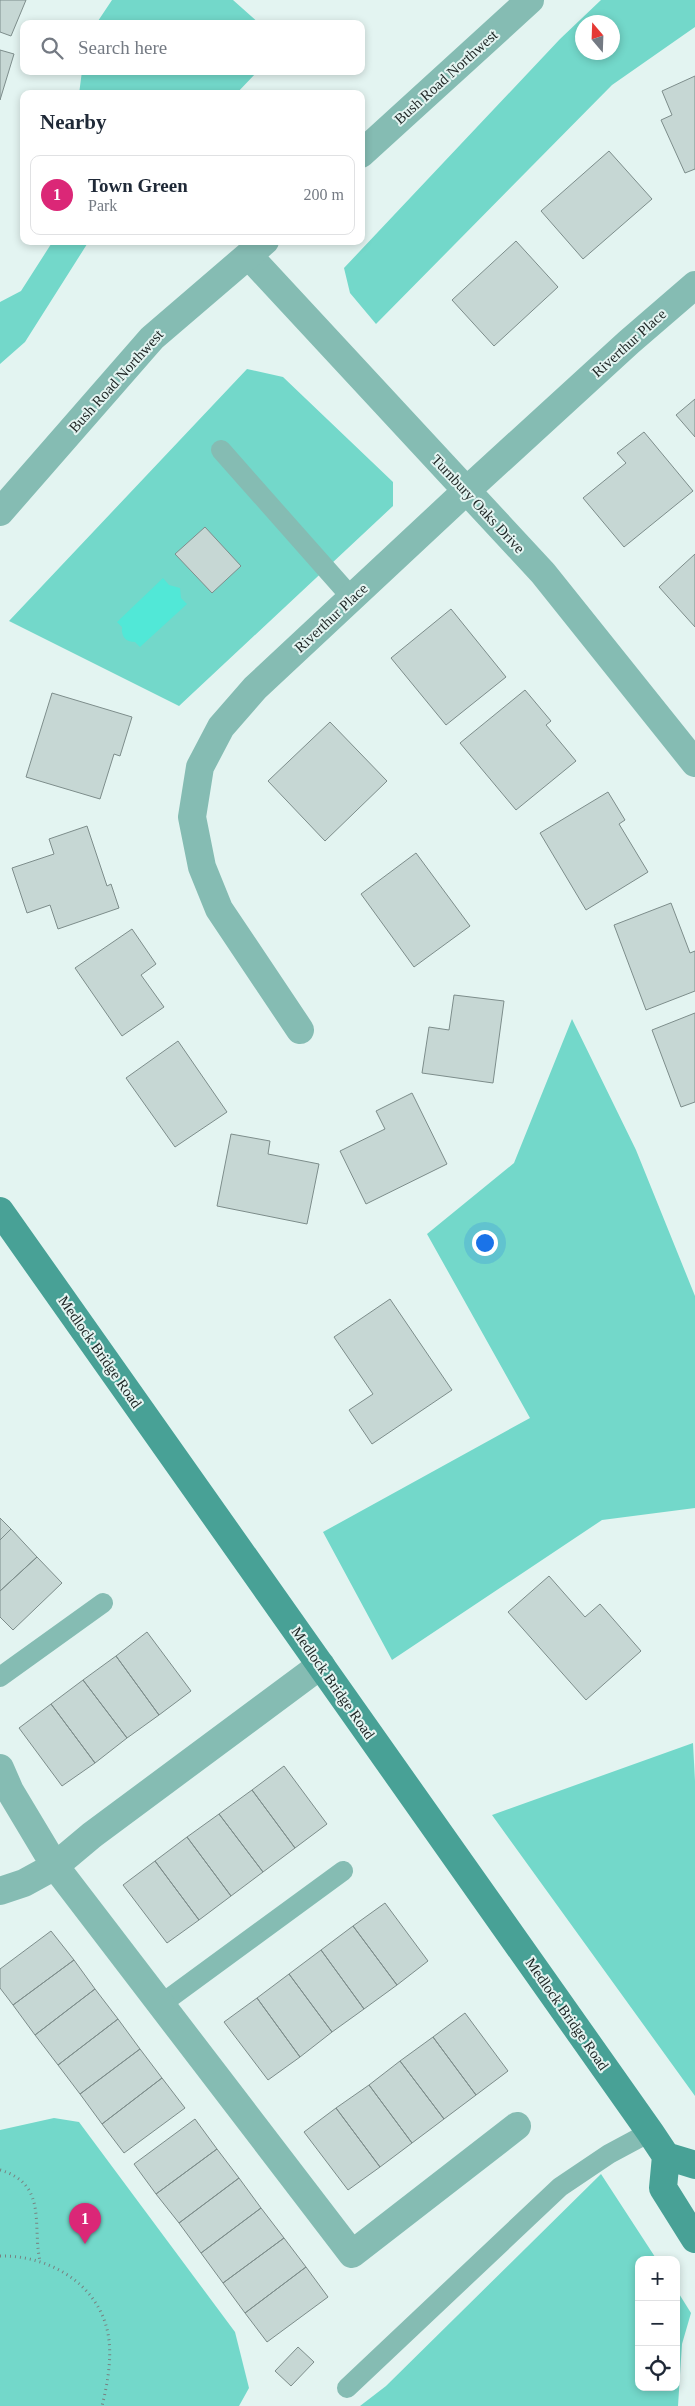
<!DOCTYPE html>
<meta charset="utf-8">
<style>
:root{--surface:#fff;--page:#f6f6f7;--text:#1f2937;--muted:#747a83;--line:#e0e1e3;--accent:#db2777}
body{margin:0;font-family:"Times New Roman",serif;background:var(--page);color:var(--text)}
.controls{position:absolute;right:15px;bottom:15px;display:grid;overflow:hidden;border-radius:10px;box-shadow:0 2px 8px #0003}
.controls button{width:45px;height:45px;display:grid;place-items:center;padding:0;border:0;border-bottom:1px solid var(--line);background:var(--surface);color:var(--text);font:25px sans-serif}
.compass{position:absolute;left:575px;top:15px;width:45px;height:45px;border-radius:50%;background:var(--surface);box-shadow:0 2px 8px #0003;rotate:341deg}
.you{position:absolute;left:484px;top:1242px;width:18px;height:18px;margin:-12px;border:4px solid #fff;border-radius:50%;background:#1a73e8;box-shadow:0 0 0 8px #1a73e833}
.badge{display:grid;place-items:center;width:32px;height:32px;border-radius:50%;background:var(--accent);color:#fff;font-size:16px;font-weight:700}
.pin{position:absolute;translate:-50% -41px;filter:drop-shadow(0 1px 2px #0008)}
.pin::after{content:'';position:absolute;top:26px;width:18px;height:15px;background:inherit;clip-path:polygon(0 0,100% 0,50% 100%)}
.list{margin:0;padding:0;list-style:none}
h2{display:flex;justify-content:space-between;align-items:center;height:65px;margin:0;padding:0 20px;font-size:21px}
h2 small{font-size:16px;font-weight:400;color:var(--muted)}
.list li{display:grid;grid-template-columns:32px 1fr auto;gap:15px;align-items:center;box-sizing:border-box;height:80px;margin:0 10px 10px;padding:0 10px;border:1px solid var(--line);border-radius:10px}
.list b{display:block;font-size:19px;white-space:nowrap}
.list p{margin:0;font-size:16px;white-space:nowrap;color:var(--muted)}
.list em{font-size:16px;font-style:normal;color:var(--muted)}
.icon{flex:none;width:28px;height:28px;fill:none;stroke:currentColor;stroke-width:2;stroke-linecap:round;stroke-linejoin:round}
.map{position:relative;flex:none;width:695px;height:2406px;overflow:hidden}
.search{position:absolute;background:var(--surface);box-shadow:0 2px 8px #0003;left:20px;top:20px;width:345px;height:55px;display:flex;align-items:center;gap:12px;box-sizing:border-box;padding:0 18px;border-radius:10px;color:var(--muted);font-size:19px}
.panel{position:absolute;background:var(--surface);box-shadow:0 2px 8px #0003;left:20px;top:90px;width:345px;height:155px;border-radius:10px}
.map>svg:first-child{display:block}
</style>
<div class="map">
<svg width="695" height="2406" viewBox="0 0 695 2406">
<rect width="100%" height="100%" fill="#e3f4f1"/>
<path fill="#73d8ca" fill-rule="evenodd" d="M112,0H233L260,24H96Z
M601,0H695V27L612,85L376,324L350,293L344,268L560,39ZM582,22H612V52H582Z
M82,71H258L236,94H79Z
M53,241H89L25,342L0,364V302L21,291Z
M247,369L283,377L393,482V506L179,706L9,621Z
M572,1019L636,1150L695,1296V1508L602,1520L392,1660L323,1532L530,1418L427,1234L514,1163Z
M693,1743L695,1781V2096L492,1815Z
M54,2118L79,2122L235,2332L249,2388L239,2406H0V2130Z
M601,2174L657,2260H639V2387H676V2289L691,2313L682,2344L678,2406H360L386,2386Z"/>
<path fill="#51e8d7" d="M163,578L169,585L180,588L181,598L187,604L140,647L135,642C126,642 121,637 122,627L117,622Z"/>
<path fill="#c6d7d4" stroke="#7d8d8b" d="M0,0H26L11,36L0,32Z
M0,50L14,54L0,100Z
M695,76V169L685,173L661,120L672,115L662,91Z
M609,151L652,199L583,259L541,211Z
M516,241L558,287L494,346L452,300Z
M695,399V437L676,415Z
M644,432L693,491L624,547L583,498L626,463L617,453Z
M205,527L241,566L212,593L175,554Z
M695,554V627L659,587Z
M451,609L506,677L446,725L391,658Z
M525,690L551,721L546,725L576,761L516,810L460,743Z
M52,693L132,717L120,756L114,754L100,799L26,777Z
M330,722L387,781L325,841L268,781Z
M608,792L625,820L619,824L648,872L586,910L540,833Z
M87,826L107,886L111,884L119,908L58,929L50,905L27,913L12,868L54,854L49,839Z
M416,853L470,926L414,967L361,894Z
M671,903L690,953L695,951V991L646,1010L614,925Z
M132,929L156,964L141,975L164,1007L122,1036L75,968Z
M454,995L504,1001L493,1083L422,1073L429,1027L449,1030Z
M695,1013V1102L681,1107L652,1030Z
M178,1041L227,1112L175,1147L126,1078Z
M412,1093L447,1164L366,1204L340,1151L385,1129L376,1111Z
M231,1134L270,1141L268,1154L319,1164L307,1224L217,1206Z
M390,1299L452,1390L372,1444L349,1410L373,1394L334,1337Z
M0,1518L11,1529L0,1540Z
M11,1529L37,1557L0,1591V1540Z
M37,1557L62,1583L13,1630L0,1617V1591Z
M549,1576L585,1617L600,1604L641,1651L586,1700L508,1612Z
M147,1632L191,1691L159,1715L116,1656Z
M116,1656L159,1715L127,1738L83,1680Z
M83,1680L127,1738L95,1763L51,1704Z
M51,1704L95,1763L62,1786L19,1728Z
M284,1766L327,1824L295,1848L252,1790Z
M252,1790L295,1848L263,1872L219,1814Z
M219,1814L263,1872L231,1896L187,1837Z
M187,1837L231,1896L199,1920L155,1861Z
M155,1861L199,1920L167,1943L123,1885Z
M385,1903L428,1961L397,1985L353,1926Z
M353,1926L397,1985L364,2009L321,1950Z
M51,1931L74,1960L13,2005L0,1988V1969Z
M321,1950L364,2009L332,2032L289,1974Z
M74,1960L95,1989L35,2035L13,2005Z
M289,1974L332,2032L300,2057L257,1998Z
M95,1989L118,2019L58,2065L35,2035Z
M257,1998L300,2057L268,2080L224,2022Z
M465,2013L508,2071L476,2095L433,2037Z
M118,2019L140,2049L80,2094L58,2065Z
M433,2037L476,2095L444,2119L400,2061Z
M140,2049L162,2078L102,2124L80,2094Z
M400,2061L444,2119L412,2143L369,2085Z
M162,2078L185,2108L124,2153L102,2124Z
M369,2085L412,2143L380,2167L336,2108Z
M336,2108L380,2167L348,2190L304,2132Z
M195,2119L217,2149L156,2194L134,2164Z
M217,2149L239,2178L179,2223L156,2194Z
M239,2178L261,2208L201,2253L179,2223Z
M261,2208L284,2238L223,2283L201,2253Z
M284,2238L306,2267L245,2313L223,2283Z
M306,2267L328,2297L267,2342L245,2313Z
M298,2347L314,2362L291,2386L275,2371Z"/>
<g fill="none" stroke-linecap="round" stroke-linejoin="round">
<path stroke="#778281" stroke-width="3" stroke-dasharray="1 4" stroke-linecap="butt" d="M0,2170C48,2184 32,2225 40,2261
M0,2256C46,2255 95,2281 107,2329C113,2353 108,2382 102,2406"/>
<path stroke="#85bcb3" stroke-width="20" d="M221,450L352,598
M0,1677L103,1603
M160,2005L343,1871
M347,2388L560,2187L609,2154L650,2132"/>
<path stroke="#85bcb3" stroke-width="28" d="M249,256L543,573L695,763
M300,1030L219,909L202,867L192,817L200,767L221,727L255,688L465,492L629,342L695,285
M0,1768L10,1791L55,1866L352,2254L517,2126
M0,1891L24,1883L55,1866L92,1835L321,1665"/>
<path stroke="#85bcb3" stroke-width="28" d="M361,154L530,0
M0,512L152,338L265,241"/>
<path stroke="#48a196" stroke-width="28" d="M0,1211L650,2132L666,2156L663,2188L695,2239
M666,2156L695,2165"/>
</g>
<g text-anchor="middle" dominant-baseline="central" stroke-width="4" stroke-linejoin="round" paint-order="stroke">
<g font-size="15" fill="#1e2524" stroke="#e3f4f1">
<text transform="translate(446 77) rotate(-42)">Bush Road Northwest</text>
<text transform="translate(629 343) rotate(-42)">Riverthur Place</text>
<text transform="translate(116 381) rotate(-48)">Bush Road Northwest</text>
<text transform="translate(478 504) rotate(47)">Turnbury Oaks Drive</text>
<text transform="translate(331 618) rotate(-43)">Riverthur Place</text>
<text transform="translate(100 1352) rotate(55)">Medlock Bridge Road</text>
<text transform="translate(333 1683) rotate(55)">Medlock Bridge Road</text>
<text transform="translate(567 2014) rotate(55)">Medlock Bridge Road</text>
</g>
</g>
</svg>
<div class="controls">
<button>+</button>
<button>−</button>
<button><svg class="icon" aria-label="locate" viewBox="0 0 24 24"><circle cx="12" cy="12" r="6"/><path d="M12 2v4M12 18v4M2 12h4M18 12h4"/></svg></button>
</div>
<svg class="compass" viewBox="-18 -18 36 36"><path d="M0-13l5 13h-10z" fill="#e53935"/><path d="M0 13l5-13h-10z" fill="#747a83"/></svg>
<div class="you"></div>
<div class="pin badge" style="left:85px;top:2244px">1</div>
<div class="search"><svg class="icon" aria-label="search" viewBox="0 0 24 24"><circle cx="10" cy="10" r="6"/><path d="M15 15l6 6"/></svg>Search here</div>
<section class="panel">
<h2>Nearby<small></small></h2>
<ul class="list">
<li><span class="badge">1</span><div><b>Town Green</b><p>Park</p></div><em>200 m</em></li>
</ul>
</section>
</div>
